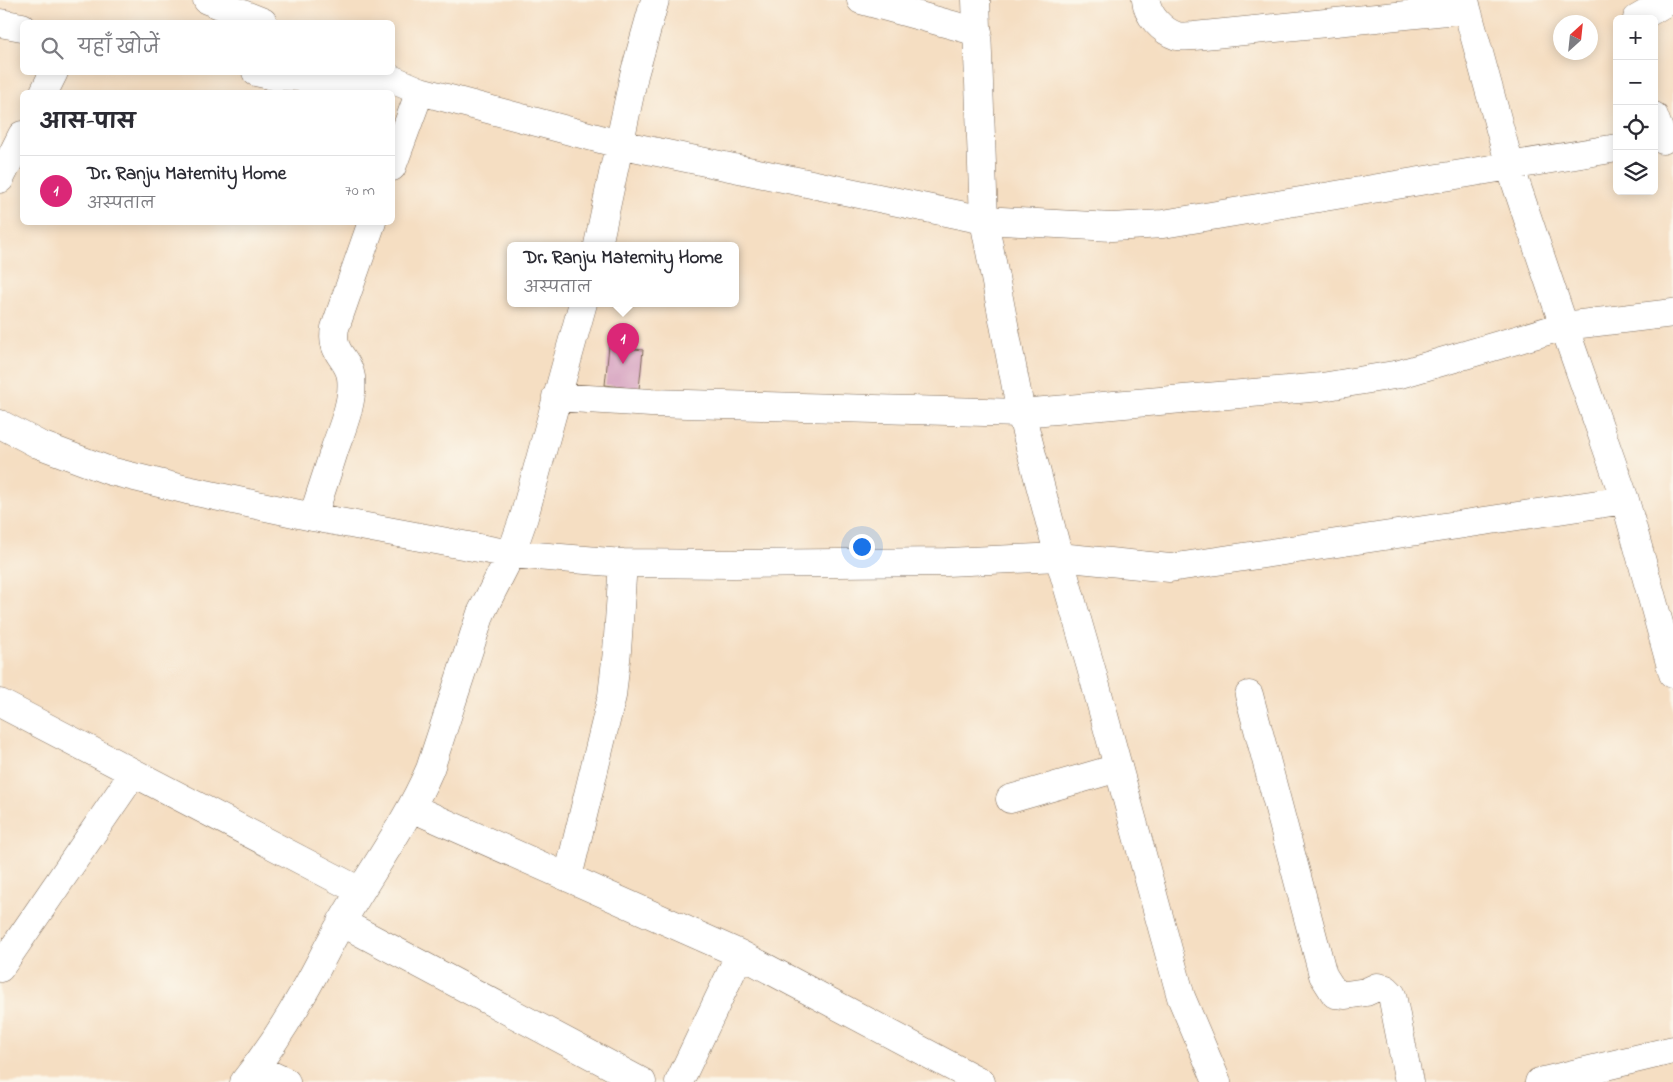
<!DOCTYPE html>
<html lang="hi">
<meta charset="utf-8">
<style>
:root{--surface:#fff;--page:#f2f2f3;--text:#2b2b33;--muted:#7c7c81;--line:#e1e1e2;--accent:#db2777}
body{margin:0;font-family:"Indie Flower","Playpen Sans Deva",sans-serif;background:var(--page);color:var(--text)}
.controls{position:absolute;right:15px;top:15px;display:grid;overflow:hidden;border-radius:8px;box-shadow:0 2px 12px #0003}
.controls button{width:45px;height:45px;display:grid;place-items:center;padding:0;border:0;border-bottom:1px solid var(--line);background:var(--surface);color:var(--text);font:25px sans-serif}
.compass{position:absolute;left:1553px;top:15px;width:45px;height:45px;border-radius:50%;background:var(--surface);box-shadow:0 2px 12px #0003;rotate:27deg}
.you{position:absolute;left:861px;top:546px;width:18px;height:18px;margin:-12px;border:4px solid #fff;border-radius:50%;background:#1a73e8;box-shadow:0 0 0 8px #1a73e833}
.badge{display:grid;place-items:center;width:32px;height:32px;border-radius:50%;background:var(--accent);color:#fff;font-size:16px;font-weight:700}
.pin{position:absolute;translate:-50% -41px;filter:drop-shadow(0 1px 2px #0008)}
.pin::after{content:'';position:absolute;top:26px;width:18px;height:15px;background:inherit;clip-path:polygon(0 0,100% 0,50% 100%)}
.popup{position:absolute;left:507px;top:242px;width:232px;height:65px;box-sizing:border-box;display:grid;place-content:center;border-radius:8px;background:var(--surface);filter:drop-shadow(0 1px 4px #0005);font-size:16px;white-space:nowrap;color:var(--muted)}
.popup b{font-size:19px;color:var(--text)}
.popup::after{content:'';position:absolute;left:50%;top:100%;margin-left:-10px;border:10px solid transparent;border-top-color:var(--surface)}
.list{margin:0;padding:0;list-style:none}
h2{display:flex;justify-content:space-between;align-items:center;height:65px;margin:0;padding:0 20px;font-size:21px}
h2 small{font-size:16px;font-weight:400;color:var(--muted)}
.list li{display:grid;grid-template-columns:32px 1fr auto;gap:15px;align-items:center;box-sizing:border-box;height:70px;padding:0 20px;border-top:1px solid var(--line)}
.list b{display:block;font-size:19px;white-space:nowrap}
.list p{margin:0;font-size:16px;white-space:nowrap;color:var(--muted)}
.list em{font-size:16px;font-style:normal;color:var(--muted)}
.icon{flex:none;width:28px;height:28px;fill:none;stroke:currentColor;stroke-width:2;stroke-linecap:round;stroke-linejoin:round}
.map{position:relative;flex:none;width:1673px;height:1082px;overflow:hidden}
.search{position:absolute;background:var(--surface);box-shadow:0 2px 12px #0003;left:20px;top:20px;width:375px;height:55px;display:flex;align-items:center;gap:12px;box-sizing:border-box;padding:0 18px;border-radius:8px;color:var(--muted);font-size:19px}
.panel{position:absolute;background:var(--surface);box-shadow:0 2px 12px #0003;left:20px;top:90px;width:375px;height:135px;border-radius:8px}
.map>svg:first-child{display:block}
</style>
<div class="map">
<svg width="1673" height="1082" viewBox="0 0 1673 1082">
<rect width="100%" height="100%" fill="#fbf7ec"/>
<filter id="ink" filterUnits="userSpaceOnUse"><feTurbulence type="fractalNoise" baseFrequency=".02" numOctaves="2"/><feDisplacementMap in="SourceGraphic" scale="10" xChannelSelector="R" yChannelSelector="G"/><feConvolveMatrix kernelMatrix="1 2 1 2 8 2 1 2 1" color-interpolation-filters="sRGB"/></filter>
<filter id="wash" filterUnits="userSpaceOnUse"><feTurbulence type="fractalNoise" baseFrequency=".0096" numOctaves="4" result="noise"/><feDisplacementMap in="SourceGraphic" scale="20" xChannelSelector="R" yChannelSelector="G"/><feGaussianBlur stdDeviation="1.12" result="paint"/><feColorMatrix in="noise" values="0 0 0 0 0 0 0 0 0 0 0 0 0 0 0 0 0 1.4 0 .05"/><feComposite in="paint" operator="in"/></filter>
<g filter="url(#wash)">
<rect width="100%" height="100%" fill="#f5dec2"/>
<g id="blocks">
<path fill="#d49dbd" d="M609,346L643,350L639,389L605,385Z"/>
</g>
</g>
<g filter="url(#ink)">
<use href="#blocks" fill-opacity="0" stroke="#7c6957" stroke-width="1"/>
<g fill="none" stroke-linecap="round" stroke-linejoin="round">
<g stroke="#7c6957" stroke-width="29">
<path id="minor" d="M207,0L263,22
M861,0L978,32
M1146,0C1147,15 1162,31 1177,36C1182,37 1189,36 1194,36L1467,9L1465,0
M1467,9L1510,166L1564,326L1625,500
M1637,19L1670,0
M0,23L22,27
M256,72L274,76L393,81
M375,72L420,91L619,144L984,220L1112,227L1163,224L1617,148
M44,92L54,72
M1654,116L1663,140
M392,167L420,91
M0,179L22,135
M598,245L634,75L655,0
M556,397L651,403L1021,413L1322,387L1400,374L1564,326L1673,313
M0,424L38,444L110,471L187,490L313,517L511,554L623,563L732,564L947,562L1059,557L1170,568L1625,500L1673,674
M313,517C320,494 328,471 335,448C343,426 354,400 351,377C348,357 330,354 335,328L372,222
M1249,695L1323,975L1335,994L1346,995L1366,992L1377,987L1386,989L1392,995L1409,1082
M0,703L360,891
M1010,799L1118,768
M412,808L740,954L679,1082
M568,877L612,696L617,651L623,563
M341,922L642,1082
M740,954L981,1082
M0,968L133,774
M256,1068L286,1082
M244,1082C265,1056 284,1027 301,997C316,972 328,945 343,920C372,870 407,822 430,769L481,613L511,554L524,517L583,303
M1539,1082L1673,1050"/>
</g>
<g stroke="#7c6957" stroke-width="29">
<path id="tertiary" d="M976,0L984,220L1021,413L1059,557L1091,668L1181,997L1217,1082"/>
</g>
<use href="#minor" stroke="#fff" stroke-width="28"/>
<use href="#tertiary" stroke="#fff" stroke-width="28"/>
</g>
</g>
</svg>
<div class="controls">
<button>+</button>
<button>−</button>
<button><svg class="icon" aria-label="locate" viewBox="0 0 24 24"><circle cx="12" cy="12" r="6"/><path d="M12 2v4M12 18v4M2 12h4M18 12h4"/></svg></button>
<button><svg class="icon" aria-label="layers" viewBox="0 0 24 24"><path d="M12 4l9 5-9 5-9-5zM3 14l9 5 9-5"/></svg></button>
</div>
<svg class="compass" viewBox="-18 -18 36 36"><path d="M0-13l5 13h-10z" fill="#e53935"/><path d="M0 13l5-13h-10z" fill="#7c7c81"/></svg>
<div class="you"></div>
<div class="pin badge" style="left:623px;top:364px">1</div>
<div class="popup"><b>Dr. Ranju Maternity Home</b>अस्पताल</div>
<div class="search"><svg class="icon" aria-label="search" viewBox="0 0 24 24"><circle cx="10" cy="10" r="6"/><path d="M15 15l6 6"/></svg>यहाँ खोजें</div>
<section class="panel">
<h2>आस-पास<small></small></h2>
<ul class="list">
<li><span class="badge">1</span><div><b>Dr. Ranju Maternity Home</b><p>अस्पताल</p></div><em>70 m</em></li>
</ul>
</section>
</div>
